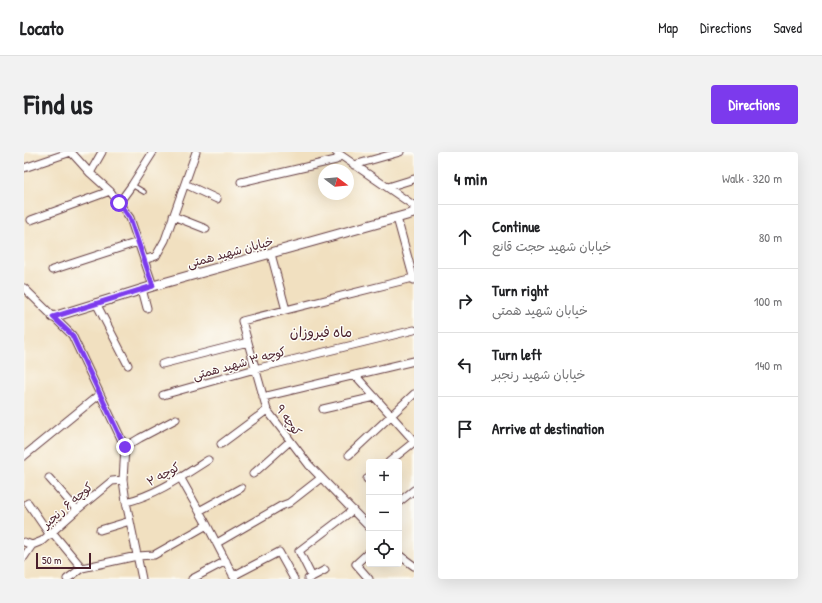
<!DOCTYPE html>
<meta charset="utf-8">
<style>
:root{--surface:#fff;--page:#f2f2f2;--text:#202124;--muted:#757577;--line:#e0e0e0;--accent:#7c3aed}
body{margin:0;font-family:"Patrick Hand","Playpen Sans Arabic",sans-serif;background:var(--page);color:var(--text)}
.controls{position:absolute;right:12px;bottom:12px;display:grid;overflow:hidden;border-radius:4px;box-shadow:0 4px 16px #0002}
.controls button{width:36px;height:36px;display:grid;place-items:center;padding:0;border:0;border-bottom:1px solid var(--line);background:var(--surface);color:var(--text);font:20px sans-serif}
.compass{position:absolute;left:294px;top:12px;width:36px;height:36px;border-radius:50%;background:var(--surface);box-shadow:0 4px 16px #0002;rotate:106deg}
.scale{position:absolute;left:12px;bottom:10px;width:55px;box-sizing:border-box;padding-left:4px;border:2px solid #4a1f2b;border-top:0;font-size:11px;line-height:14px;white-space:nowrap;color:#4a1f2b;-webkit-text-stroke:3px #fdfcf7;paint-order:stroke}
.stop{position:absolute;width:12px;height:12px;margin:-9px;border:3px solid #7c3aed;border-radius:50%;background:#fff}
.stop.end{background:#7c3aed;border-color:#fff;box-shadow:0 1px 4px #0008}
.list{margin:0;padding:0;list-style:none}
h2{display:flex;justify-content:space-between;align-items:center;height:52px;margin:0;padding:0 16px;font-size:17px}
h2 small{font-size:13px;font-weight:400;color:var(--muted)}
.list li{display:grid;grid-template-columns:26px 1fr auto;gap:12px;align-items:center;box-sizing:border-box;height:64px;padding:0 16px;border-top:1px solid var(--line)}
.list b{display:block;font-size:15px;white-space:nowrap}
.list p{margin:0;font-size:13px;white-space:nowrap;color:var(--muted)}
.list em{font-size:13px;font-style:normal;color:var(--muted)}
.icon{flex:none;width:22px;height:22px;fill:none;stroke:currentColor;stroke-width:2;stroke-linecap:round;stroke-linejoin:round}
.map{position:relative;flex:none;width:390px;height:427px;overflow:hidden;border-radius:4px}
header{display:flex;align-items:center;gap:24px;box-sizing:border-box;height:56px;padding:0 20px;background:var(--surface);border-bottom:1px solid var(--line)}
header strong{font-size:19px}
nav{display:flex;gap:22px;margin-inline-start:auto;font-size:14px}
.intro{display:flex;align-items:center;justify-content:space-between;box-sizing:border-box;height:96px;padding:0 24px}
h1{margin:0;font-size:28px}
.button{padding:10px 18px;border-radius:4px;background:var(--accent);color:#fff;font-size:14px;font-weight:700}
main{display:flex;gap:24px;padding:0 24px}
aside{flex:1;background:var(--surface);border-radius:4px;box-shadow:0 4px 16px #0002}
.map>svg:first-child{display:block}
</style>
<header>
<strong>Locato</strong>
<nav><a>Map</a><a>Directions</a><a>Saved</a></nav>
</header>
<div class="intro"><h1>Find us</h1><a class="button">Directions</a></div>
<main>
<div class="map">
<svg width="390" height="427" viewBox="0 0 390 427">
<rect width="100%" height="100%" fill="#fdfcf7"/>
<filter id="ink" filterUnits="userSpaceOnUse"><feTurbulence type="fractalNoise" baseFrequency=".025" numOctaves="2"/><feDisplacementMap in="SourceGraphic" scale="8" xChannelSelector="R" yChannelSelector="G"/><feConvolveMatrix kernelMatrix="1 2 1 2 8 2 1 2 1" color-interpolation-filters="sRGB"/></filter>
<filter id="wash" filterUnits="userSpaceOnUse"><feTurbulence type="fractalNoise" baseFrequency=".012" numOctaves="4" result="noise"/><feDisplacementMap in="SourceGraphic" scale="16" xChannelSelector="R" yChannelSelector="G"/><feGaussianBlur stdDeviation="0.9" result="paint"/><feColorMatrix in="noise" values="0 0 0 0 0 0 0 0 0 0 0 0 0 0 0 0 0 1.4 0 .05"/><feComposite in="paint" operator="in"/></filter>
<g filter="url(#wash)">
<rect width="100%" height="100%" fill="#f1e0c0"/>
</g>
<g filter="url(#ink)">
<g fill="none" stroke-linecap="round" stroke-linejoin="round">
<g stroke="#633c41" stroke-width="5.5">
<path id="service" d="M108,33L120,40"/>
</g>
<g stroke="#633c41" stroke-width="9">
<path id="minor" d="M47,0L66,21L86,39L106,66L129,134
M312,0L389,53L390,57
M330,13L376,0
M0,16L47,0
M66,21L78,0
M217,30L312,8L316,3
M161,32L193,47
M364,35L390,27
M95,51L108,33L129,0
M149,64L182,77
M373,66L390,128
M7,68L86,39
M247,102L262,158
M120,108L132,104L141,88L172,0
M28,118L114,90
M0,136L48,183L101,295L99,328L102,350L118,427
M118,137L123,156
M72,151L104,213
M138,212L224,190
M331,223L390,289
M139,243L231,217L390,178
M239,245L390,209
M299,257L351,245
M197,292L243,258
M101,295L116,286L152,267
M325,303L390,242
M0,304L76,242
M365,310L390,290
M229,322L266,289
M156,325L183,373L211,427
M25,326L53,358
M343,327L345,326
M102,350C132,343 159,324 184,308
M375,350L390,338
M4,351L26,383
M175,359L217,336
M345,375L285,313L243,258L218,169L389,126
M76,378L106,369
M28,380L58,416
M0,390L8,393L18,389L54,357L88,329L99,328
M193,391L257,354L265,351L297,326
M345,400L332,412L345,427
M375,403L390,414
M0,405L8,393
M209,424L255,400L270,427
M288,425L275,399L329,358
M43,427L58,416L113,404L130,403L183,373
M168,427L202,409
M284,427L301,418"/>
</g>
<g stroke="#633c41" stroke-width="11">
<path id="tertiary" d="M29,165L129,134L390,61"/>
</g>
<use href="#service" stroke="#fff" stroke-width="3.5"/>
<use href="#minor" stroke="#fff" stroke-width="7"/>
<use href="#tertiary" stroke="#fff" stroke-width="9"/>
</g>
</g>
<g fill="none" stroke-linecap="round" stroke-linejoin="round" filter="url(#ink)">
<path stroke="#7c3aed" stroke-width="5" d="M95,51L106,66L129,134L29,165L48,183L101,295"/>
</g>
<g text-anchor="middle" dominant-baseline="central" stroke-width="3" stroke-linejoin="round" paint-order="stroke">
<g font-size="12" fill="#4a1f2b" stroke="#fdfcf7">
<text transform="translate(206 100) rotate(-15)">خیابان شهید همتی</text>
<text transform="translate(215 211) rotate(-15)">کوچه ۳ شهید همتی</text>
<text transform="translate(265 268) rotate(54)">کوچه ۹</text>
<text transform="translate(139 322) rotate(-29)">کوچه ۲</text>
<text transform="translate(43 353) rotate(-41)">کوچه ۶ رنجبر</text>
</g>
<g font-size="14" fill="#4a1f2b" stroke="#fdfcf7">
<text x="297" y="179">ماه فیروزان</text>
</g>
</g>
</svg>
<div class="controls">
<button>+</button>
<button>−</button>
<button><svg class="icon" aria-label="locate" viewBox="0 0 24 24"><circle cx="12" cy="12" r="6"/><path d="M12 2v4M12 18v4M2 12h4M18 12h4"/></svg></button>
</div>
<svg class="compass" viewBox="-18 -18 36 36"><path d="M0-13l5 13h-10z" fill="#e53935"/><path d="M0 13l5-13h-10z" fill="#757577"/></svg>
<div class="scale">50 m</div>
<div class="stop" style="left:95px;top:51px"></div>
<div class="stop end" style="left:101px;top:295px"></div>
</div>
<aside>
<h2>4 min<small>Walk · 320 m</small></h2>
<ul class="list">
<li><svg class="icon" aria-label="ahead" viewBox="0 0 24 24"><path d="M12 20V5M6 11l6-6 6 6"/></svg><div><b>Continue</b><p>خیابان شهید حجت قانع</p></div><em>80 m</em></li>
<li><svg class="icon" aria-label="right" viewBox="0 0 24 24"><path d="M7 20v-9h11M14 6l5 5-5 5"/></svg><div><b>Turn right</b><p>خیابان شهید همتی</p></div><em>100 m</em></li>
<li><svg class="icon" aria-label="left" viewBox="0 0 24 24"><path d="M17 20v-9H6M10 6l-5 5 5 5"/></svg><div><b>Turn left</b><p>خیابان شهید رنجبر</p></div><em>140 m</em></li>
<li><svg class="icon" aria-label="arrive" viewBox="0 0 24 24"><path d="M6 21V4h12l-3 4 3 4H6"/></svg><div><b>Arrive at destination</b></div></li>
</ul>
</aside>
</main>
